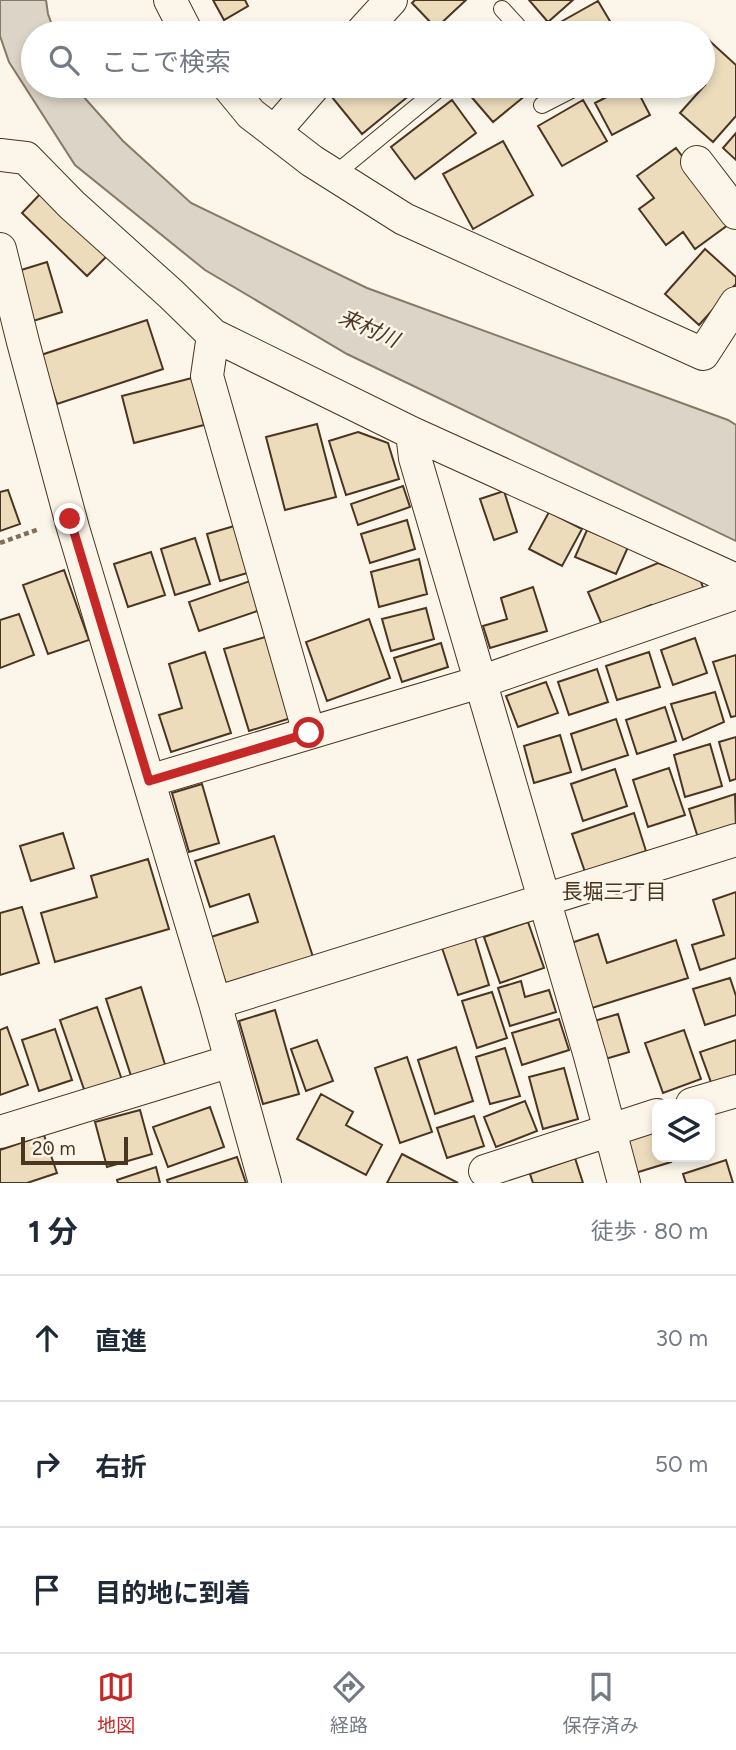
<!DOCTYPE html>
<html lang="ja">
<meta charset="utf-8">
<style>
:root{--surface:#fff;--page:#f6f6f7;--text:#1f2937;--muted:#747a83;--line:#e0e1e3;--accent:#c62828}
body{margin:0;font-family:Figtree,"Noto Sans JP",sans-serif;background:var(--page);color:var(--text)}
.controls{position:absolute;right:21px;bottom:21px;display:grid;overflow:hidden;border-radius:14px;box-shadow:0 4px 10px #0003}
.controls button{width:63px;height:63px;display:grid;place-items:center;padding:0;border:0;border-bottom:2px solid var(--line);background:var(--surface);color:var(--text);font:35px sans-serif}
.scale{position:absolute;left:21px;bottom:18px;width:107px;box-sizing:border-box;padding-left:7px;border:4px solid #4a3520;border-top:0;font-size:19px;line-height:24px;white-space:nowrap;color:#4a3520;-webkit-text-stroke:5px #fbf6e9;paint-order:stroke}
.stop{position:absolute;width:21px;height:21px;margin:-16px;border:5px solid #c62828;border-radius:50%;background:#fff}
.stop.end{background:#c62828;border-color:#fff;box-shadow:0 2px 7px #0008}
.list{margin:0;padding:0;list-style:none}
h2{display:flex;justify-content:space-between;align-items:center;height:91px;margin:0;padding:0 28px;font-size:30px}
h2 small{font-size:23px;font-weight:400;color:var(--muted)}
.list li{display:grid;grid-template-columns:46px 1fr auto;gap:21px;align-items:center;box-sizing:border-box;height:126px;padding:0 28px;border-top:2px solid var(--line)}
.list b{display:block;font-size:26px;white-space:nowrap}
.list em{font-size:23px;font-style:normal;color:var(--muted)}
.icon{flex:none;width:38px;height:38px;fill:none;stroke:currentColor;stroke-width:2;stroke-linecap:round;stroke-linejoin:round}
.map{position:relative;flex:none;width:736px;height:1183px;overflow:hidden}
.search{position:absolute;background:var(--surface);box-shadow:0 4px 10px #0003;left:21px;right:21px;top:21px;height:77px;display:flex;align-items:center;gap:18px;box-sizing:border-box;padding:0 24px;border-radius:38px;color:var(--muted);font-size:26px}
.sheet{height:469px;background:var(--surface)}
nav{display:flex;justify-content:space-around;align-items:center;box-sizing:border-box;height:98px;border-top:2px solid var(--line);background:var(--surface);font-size:19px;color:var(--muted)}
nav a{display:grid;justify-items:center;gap:4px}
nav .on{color:var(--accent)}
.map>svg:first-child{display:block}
</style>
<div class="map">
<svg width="736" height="1183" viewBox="0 0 736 1183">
<rect width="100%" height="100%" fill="#fbf6e9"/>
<path fill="#dcd4c6" stroke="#887966" stroke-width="2" d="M0,0H46L48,14L55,33H33V86H74L123,141L191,203L367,288L728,420L736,425V541L347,354L205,270L75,165L9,62L0,36Z"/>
<path fill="#ecdcbc" stroke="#4a3520" stroke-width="2" d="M213,0H245L248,6L224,20Z
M415,0H466L436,28L412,3Z
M529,0H573L548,22Z
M598,1L617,33H563L557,24Z
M703,35L736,65V116L713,142L680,113L705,85L703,84Z
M344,86H412L416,90L362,134L331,96Z
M462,86H537L493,122Z
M628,86H635L650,115L612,135L595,103Z
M452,100L476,133L415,179L391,147Z
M583,100L607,141L562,166L538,126Z
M736,133V160L723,148Z
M503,141L533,195L473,229L443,174Z
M676,148L732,222L695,249L683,232L666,245L639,209L654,198L637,176Z
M43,191L108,255L87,276L22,213Z
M705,249L736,277V284L699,325L665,294Z
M47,262L62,312L33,321L18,271Z
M147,320L163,369L57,404L41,355Z
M192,378L204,425L134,443L122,396Z
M317,424L336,497L285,510L266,437Z
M358,432L388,443L399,479L346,495L329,441Z
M403,486L410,507L358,525L351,504Z
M8,490L20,524L0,531V492Z
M504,491L517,532L494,540L480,499Z
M549,512L582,529L562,566L529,549Z
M407,520L415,549L370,563L361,534Z
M241,524L254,571L220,581L207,534Z
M587,530L628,547L616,574L575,557Z
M195,538L210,584L175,595L161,549Z
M151,552L165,595L128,607L114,564Z
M419,559L427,594L379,607L371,572Z
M658,563L700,579L705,593L655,614L651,605L602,625L588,592Z
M64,570L89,640L48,654L23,585Z
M256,579L266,608L199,631L189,602Z
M533,587L547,631L490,648L483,626L507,619L501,598Z
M426,608L434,639L391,651L382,619Z
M19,614L34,655L0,668V620Z
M369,619L390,678L327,701L306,642Z
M269,636L294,717L249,731L224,649Z
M695,638L707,673L673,685L661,650Z
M441,643L448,667L402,682L394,658Z
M205,652L231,733L171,752L159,715L182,708L169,664Z
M649,652L660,687L617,700L606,666Z
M736,655V716L731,717L713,662Z
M597,669L608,702L569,715L558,682Z
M546,682L558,713L518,727L506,696Z
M715,692L724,722L683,740L671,704Z
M665,707L676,741L637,754L626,720Z
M616,719L628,755L582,770L571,734Z
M560,735L571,772L534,783L524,746Z
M736,737V779L730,781L719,742Z
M710,744L722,786L685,797L674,755Z
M669,768L685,815L648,827L633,780Z
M615,769L627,806L583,821L571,784Z
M202,784L219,843L189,852L172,793Z
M735,794L736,830L699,841L689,809Z
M634,813L646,851L585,872L572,834Z
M63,833L74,868L31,881L20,846Z
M274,836L313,957L226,984L211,937L258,922L249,894L210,907L195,861Z
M148,859L169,929L55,962L41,913L97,897L91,876Z
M736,892V958L700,970L692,945L724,935L713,900Z
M22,907L39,963L0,975V913Z
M528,922L544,968L500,983L484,937Z
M598,934L607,963L676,940L688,978L592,1008L571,943Z
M475,938L489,985L458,995L442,948Z
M730,978L736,996V1015L705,1025L693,989Z
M521,981L525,997L549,990L556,1012L510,1026L498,988Z
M141,987L167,1071L133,1082L106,999Z
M492,992L507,1038L477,1048L462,1001Z
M97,1007L123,1083L86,1095L60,1020Z
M275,1010L299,1094L263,1104L239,1021Z
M618,1014L629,1052L602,1060L591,1022Z
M559,1019L569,1050L522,1065L512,1033Z
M7,1027L28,1085L0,1095V1030Z
M55,1029L72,1080L39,1091L22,1040Z
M684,1030L701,1079L663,1093L645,1043Z
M317,1040L333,1081L306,1091L291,1049Z
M736,1040V1077L712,1085L700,1052Z
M456,1047L473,1101L435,1114L418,1060Z
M505,1048L520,1096L490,1104L476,1057Z
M407,1057L432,1132L400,1143L375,1068Z
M564,1068L578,1119L543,1129L529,1077Z
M321,1094L353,1112L346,1125L382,1145L366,1175L297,1139Z
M525,1101L537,1131L496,1147L484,1117Z
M210,1107L224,1147L168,1167L153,1127Z
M140,1110L152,1154L107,1167L95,1122Z
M474,1116L484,1146L447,1158L437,1128Z
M657,1130V1157H669L671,1162L632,1174L622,1141Z
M44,1135L57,1173L27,1183H0V1150Z
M402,1154L458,1183H387Z
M237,1157L246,1183H168L167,1180Z
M575,1158L583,1183H533L530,1174Z
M726,1160L733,1183H686L683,1174Z
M156,1167L160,1183H118L117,1180Z"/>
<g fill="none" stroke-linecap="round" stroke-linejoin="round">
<g stroke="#4a3520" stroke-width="18">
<path id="service" d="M502,9L524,33
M542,105L579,86
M334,175L442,86"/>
</g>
<g stroke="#4a3520" stroke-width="34">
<path id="minor" d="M170,0L187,33
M361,33L391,0
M228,86L251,114L312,161L404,219L703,354L736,303
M274,132L314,86
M0,155L26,158L72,205L171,294L213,335L412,433L736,580
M697,162L736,213
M0,249L23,342L73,528L215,1003L265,1183
M213,335L207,376L309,733
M412,433L415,458L590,1056L624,1183
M149,781L480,682L736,593
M215,1003L736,840
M692,1104L736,1091
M0,1132L231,1061
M485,1171L657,1115"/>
</g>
<path stroke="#7f6f5c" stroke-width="4.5" stroke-dasharray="5 3.5" stroke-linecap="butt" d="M0,543L39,529"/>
<use href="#service" stroke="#fbf6e9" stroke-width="16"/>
<use href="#minor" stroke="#fbf6e9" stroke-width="32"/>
</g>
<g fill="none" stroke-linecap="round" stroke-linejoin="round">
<path stroke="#c62828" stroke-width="9" d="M70,519L149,781L309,733"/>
</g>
<g text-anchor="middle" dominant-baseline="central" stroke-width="5" stroke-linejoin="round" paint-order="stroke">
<g font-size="21" font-style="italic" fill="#4a3520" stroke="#fbf6e9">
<text transform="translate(369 328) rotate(24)">来村川</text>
</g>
<g font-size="21" fill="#4a3520" stroke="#fbf6e9">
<text x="614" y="891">長堀三丁目</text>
</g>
</g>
</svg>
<div class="controls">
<button><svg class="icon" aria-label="layers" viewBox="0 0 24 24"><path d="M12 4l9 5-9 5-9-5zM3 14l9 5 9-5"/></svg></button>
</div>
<div class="scale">20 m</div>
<div class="stop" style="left:309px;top:733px"></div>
<div class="stop end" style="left:70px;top:519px"></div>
<div class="search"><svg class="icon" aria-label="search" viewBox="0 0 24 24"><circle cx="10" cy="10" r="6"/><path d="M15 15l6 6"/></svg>ここで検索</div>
</div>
<section class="sheet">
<h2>1 分<small>徒歩 · 80 m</small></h2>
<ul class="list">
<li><svg class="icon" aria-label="ahead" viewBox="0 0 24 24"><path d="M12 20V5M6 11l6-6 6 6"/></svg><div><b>直進</b></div><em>30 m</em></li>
<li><svg class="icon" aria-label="right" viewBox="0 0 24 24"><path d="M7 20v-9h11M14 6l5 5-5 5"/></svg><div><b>右折</b></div><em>50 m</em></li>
<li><svg class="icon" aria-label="arrive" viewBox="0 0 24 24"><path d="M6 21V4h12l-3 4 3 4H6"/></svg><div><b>目的地に到着</b></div></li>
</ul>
</section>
<nav>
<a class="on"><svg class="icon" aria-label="map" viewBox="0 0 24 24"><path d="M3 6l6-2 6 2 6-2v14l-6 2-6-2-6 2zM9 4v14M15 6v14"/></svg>地図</a>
<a><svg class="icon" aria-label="directions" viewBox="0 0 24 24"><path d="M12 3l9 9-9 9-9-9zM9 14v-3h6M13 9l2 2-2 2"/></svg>経路</a>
<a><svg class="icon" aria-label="saved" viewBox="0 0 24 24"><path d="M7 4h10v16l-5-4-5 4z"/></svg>保存済み</a>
</nav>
